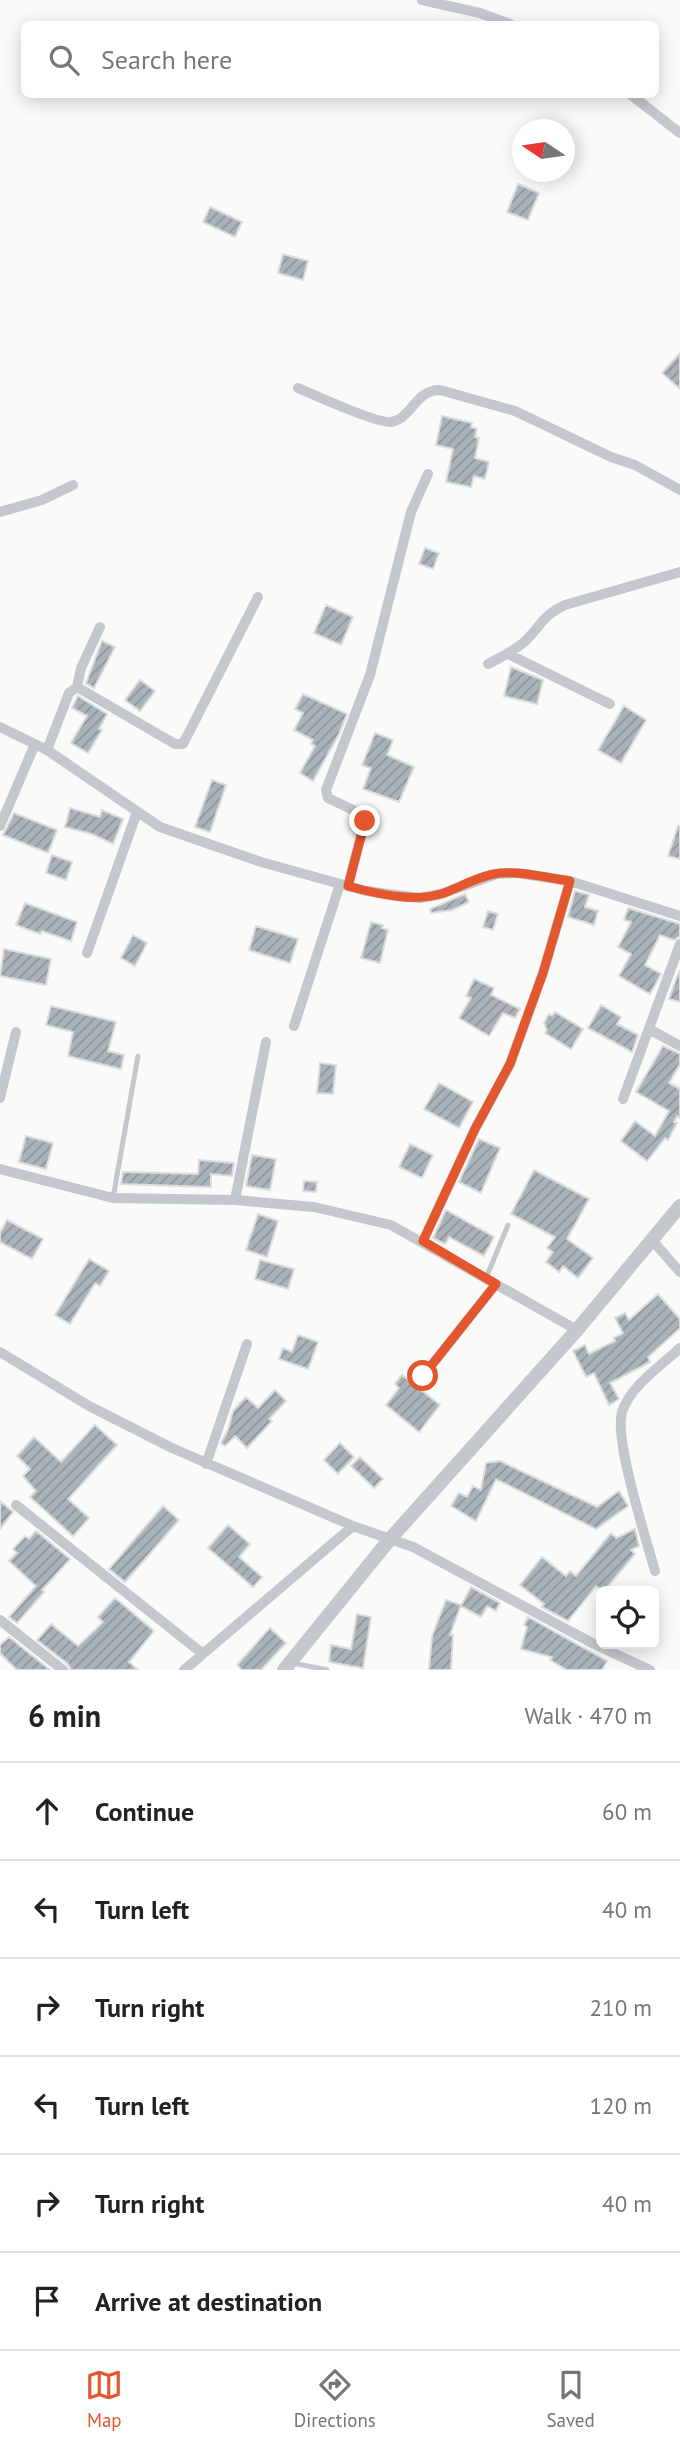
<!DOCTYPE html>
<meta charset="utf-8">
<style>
:root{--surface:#fff;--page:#f6f6f6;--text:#222;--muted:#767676;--line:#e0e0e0;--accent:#e4572e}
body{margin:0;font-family:"PT Sans",sans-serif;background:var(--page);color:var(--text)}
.controls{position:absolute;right:21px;bottom:21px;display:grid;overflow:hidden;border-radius:10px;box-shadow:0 4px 18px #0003}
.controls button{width:63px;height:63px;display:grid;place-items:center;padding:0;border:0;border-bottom:2px solid var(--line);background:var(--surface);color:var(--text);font:35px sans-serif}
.compass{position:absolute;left:512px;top:119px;width:63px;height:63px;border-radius:50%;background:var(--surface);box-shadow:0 4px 18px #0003;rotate:283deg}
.stop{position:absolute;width:21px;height:21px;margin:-16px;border:5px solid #e4572e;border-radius:50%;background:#fff}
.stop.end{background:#e4572e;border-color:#fff;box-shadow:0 2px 7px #0008}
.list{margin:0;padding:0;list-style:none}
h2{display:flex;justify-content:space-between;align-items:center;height:91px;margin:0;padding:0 28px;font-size:30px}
h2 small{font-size:23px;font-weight:400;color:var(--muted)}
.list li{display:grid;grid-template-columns:46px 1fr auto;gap:21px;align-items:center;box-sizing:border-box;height:98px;padding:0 28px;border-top:2px solid var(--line)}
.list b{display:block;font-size:26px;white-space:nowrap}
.list em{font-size:23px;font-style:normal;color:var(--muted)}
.icon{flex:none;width:38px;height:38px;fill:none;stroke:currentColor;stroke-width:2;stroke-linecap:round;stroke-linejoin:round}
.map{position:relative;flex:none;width:680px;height:1670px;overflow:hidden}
.search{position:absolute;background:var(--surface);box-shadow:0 4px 18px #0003;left:21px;right:21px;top:21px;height:77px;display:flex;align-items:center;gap:18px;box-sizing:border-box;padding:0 24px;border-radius:10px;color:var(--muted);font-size:26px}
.sheet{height:679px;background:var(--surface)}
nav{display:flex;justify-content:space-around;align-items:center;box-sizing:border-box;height:98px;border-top:2px solid var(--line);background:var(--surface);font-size:19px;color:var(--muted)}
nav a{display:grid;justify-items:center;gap:4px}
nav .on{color:var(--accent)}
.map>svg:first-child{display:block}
</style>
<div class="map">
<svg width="680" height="1670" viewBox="0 0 680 1670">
<defs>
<pattern id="building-hatch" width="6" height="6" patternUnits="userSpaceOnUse" patternTransform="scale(1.75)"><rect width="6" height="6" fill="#aab3b9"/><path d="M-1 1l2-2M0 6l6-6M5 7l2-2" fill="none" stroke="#8e969c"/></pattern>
</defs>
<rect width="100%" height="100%" fill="#fafaf8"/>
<path fill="url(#building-hatch)" stroke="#dcdcda" stroke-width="2" d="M518,184L539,193L528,220L507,212Z
M210,207L242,222L235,237L203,222Z
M283,254L308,261L303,280L278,273Z
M680,353V389L662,373Z
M442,416L472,423L471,427L477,429L475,437L479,438L475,458L489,462L485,479L474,476L471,487L446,482L453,449L436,445Z
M425,548L439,553L433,569L419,564Z
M326,605L353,617L341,645L314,633Z
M102,641L115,647L94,688L86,683Z
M511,667L543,680L537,704L504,696Z
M140,680L155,691L140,711L125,700Z
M303,694L347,714L339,734L313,781L300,773L315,746L311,744L313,740L294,730L303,713L295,709Z
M78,696L107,714L99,729L102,730L88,753L71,743L87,716L72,708Z
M624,706L646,720L621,763L598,750Z
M375,733L393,740L387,755L414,767L399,802L363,789L371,768L362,765Z
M212,780L226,785L210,832L195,827Z
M70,808L100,817L102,810L123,819L113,844L92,834L65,827Z
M14,813L57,830L48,853L3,835Z
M678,826H680V859L668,856Z
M52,855L72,862L66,880L46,873Z
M575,891L589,895L585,907L598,911L594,925L568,917Z
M465,894L469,902L452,910L431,913L430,909Z
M25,903L77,922L71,941L42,931L40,934L16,925Z
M628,908L680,924V936L674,940L660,935L645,965L661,974L650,994L619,976L631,954L618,947L631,922L624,920Z
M488,911L498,914L493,930L483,927Z
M371,922L383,925L382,928L388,930L380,963L361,958Z
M256,926L298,939L290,963L249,950Z
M133,935L147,943L135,966L121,958Z
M4,949L51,959L46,985L0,976Z
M679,971H680V1002L669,999Z
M474,979L494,988L491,995L520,1009L515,1018L503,1013L489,1036L459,1018L471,998L466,996Z
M601,1005L621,1017L617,1024L638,1035L632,1052L588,1028Z
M51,1006L116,1022L108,1051L124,1055L121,1069L68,1056L73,1032L46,1025Z
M555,1012L583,1029L571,1049L545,1033L547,1030L544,1023L549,1014L552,1016Z
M663,1046L680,1054V1064L669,1083L680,1089V1118L677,1116L674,1122L677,1123L668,1140L665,1138L647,1161L621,1141L635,1121L655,1136L669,1111L636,1092Z
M320,1063L336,1065L333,1094L317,1093Z
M439,1083L473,1102L459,1128L424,1109Z
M26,1136L53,1143L46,1169L19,1162Z
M479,1139L500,1148L481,1193L459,1182Z
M410,1144L433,1155L422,1178L399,1167Z
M252,1155L276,1159L270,1190L246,1186Z
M199,1160L234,1163L232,1176L211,1174V1187L121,1184L123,1172L198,1174Z
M534,1170L589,1199L567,1239L593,1258L578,1278L563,1266L559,1272L546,1262L553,1252L547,1248L555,1237L511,1214Z
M304,1181L317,1182L316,1192L303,1191Z
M446,1210L494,1237L484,1256L449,1237L445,1244L433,1238Z
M258,1214L278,1221L267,1257L246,1250Z
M7,1220L43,1239L32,1259L0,1242V1233Z
M89,1259L109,1271L100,1286L95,1283L70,1324L55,1315Z
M260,1260L294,1269L288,1289L255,1279Z
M658,1294L680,1319V1328L648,1357L650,1362L610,1383L619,1399L609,1405L594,1373L586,1377L573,1351L585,1345L589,1354L615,1341L614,1338L623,1333L615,1318L625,1313L629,1320Z
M298,1335L318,1342L308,1369L279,1359L283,1348L292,1352Z
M402,1375L440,1405L419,1432L386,1405L399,1388L395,1384Z
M275,1390L286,1401L269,1419L272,1421L247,1448L235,1436L225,1446L221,1443L228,1430L233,1411L246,1397L258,1408Z
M95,1425L117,1445L68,1499L89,1518L73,1536L30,1497L36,1491L23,1476L30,1469L17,1456L34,1437L61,1462Z
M340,1443L354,1457L338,1474L324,1460Z
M360,1457L383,1479L374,1488L351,1466Z
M500,1461L597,1507L619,1491L628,1506L596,1529L496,1479L476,1521L451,1506L459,1493L467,1497L473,1486L481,1490L486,1463Z
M0,1501L13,1512L0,1529Z
M163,1506L179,1520L125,1582L109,1569Z
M228,1525L250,1544L239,1557L262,1577L253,1587L208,1548Z
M635,1529L639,1546L631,1550L635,1554L604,1591L596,1586L568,1621L542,1607L544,1604L520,1585L542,1557L566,1576L570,1571L576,1576L611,1533L616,1538Z
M36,1531L70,1559L42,1590L44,1592L17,1623L9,1617L36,1586L9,1561L17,1553L13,1549L25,1536L29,1539Z
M471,1587L500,1603L496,1611L487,1606L481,1617L461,1606Z
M115,1598L154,1631L129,1662L138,1670H71L68,1664L37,1640L51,1624L78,1646L103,1622L98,1617Z
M446,1600L461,1605L450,1635H453L451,1670H429L432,1636Z
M357,1614L371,1617L363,1668L329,1662L331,1645L351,1649Z
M528,1617L607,1661L602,1670H567L550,1660L552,1657L521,1649L527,1627L524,1625Z
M270,1628L286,1643L261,1670H242L237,1665Z
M9,1637L50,1670H17L0,1653V1645Z"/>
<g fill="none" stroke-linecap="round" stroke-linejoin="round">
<path stroke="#c3c8cc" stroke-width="5" d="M113,1198L138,1056
M486,1278L508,1225
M293,1663L327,1670"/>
<path stroke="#c3c8cc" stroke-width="10" d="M422,0L480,13L510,24
M630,94L680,133
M298,388C314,395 378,424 391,422C393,422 400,419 401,418C415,407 420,390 440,390L515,411L611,457L635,465L680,490
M0,512L42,500L73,485
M508,654L610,704
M488,664C500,658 512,652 523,643C541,627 540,617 565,605L680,572
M77,687L81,668L100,627
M0,727L47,750L160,827L261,862L366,891L420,898L441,894L497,874L517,873L570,881L680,916
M47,750L69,693L77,687L175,744H183L258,597
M0,826L35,744
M348,886L365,821L355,811L328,798L326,790L370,675L411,512L428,474
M87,953L137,812
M294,1026L340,884
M649,1029L680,1046
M0,1098L16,1032
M623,1099L680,944
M0,1169L113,1198L235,1200L314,1207L391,1225L577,1330
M235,1200L266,1042
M652,1240L680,1272
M423,1241L475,1129L510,1064L543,973L570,881
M0,1352L89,1406L172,1448L353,1526L413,1547L594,1644L650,1670
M423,1376L496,1284
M206,1464L247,1344
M16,1505L203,1654
M655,1571C646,1538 614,1440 622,1412C630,1386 661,1366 680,1348
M0,1620L63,1670
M184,1670L353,1526"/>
<path stroke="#c3c8cc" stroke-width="14" d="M284,1670L390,1539L577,1330L680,1206"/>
</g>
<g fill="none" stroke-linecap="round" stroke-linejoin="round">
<path stroke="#e4572e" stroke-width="9" d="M365,821L348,886C378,894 414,903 444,893C462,886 481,875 500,873C523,871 547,878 570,881L543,973L510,1064L475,1129L423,1241L496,1284L423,1376"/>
</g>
</svg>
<div class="controls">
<button><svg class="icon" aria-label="locate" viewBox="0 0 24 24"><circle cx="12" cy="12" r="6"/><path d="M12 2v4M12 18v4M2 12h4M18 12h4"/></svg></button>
</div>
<svg class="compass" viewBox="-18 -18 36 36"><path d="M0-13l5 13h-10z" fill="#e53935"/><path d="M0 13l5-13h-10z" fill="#767676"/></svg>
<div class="stop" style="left:423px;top:1376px"></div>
<div class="stop end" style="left:365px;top:821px"></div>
<div class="search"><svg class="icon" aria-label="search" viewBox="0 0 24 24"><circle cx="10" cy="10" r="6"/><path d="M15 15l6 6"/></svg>Search here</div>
</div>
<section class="sheet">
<h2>6 min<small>Walk · 470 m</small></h2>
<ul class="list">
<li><svg class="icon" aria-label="ahead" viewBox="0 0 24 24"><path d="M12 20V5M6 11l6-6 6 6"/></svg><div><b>Continue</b></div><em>60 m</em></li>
<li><svg class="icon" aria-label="left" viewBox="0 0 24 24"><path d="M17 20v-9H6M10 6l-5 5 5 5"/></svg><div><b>Turn left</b></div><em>40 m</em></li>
<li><svg class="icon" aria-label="right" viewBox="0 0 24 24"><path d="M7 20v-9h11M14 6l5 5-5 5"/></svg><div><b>Turn right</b></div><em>210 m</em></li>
<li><svg class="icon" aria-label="left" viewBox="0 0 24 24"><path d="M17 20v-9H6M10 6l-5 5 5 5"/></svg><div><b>Turn left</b></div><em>120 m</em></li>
<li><svg class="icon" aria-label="right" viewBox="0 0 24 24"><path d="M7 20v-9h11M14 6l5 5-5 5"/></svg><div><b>Turn right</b></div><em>40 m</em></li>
<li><svg class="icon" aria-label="arrive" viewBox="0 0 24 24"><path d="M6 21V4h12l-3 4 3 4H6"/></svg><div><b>Arrive at destination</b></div></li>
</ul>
</section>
<nav>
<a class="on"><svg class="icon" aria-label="map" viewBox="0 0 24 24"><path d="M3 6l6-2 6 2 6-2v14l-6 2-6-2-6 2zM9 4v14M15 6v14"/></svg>Map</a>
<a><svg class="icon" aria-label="directions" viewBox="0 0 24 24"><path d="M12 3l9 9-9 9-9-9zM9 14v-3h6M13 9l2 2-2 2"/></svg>Directions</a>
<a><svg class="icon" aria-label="saved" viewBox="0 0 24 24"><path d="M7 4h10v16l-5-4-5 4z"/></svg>Saved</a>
</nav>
